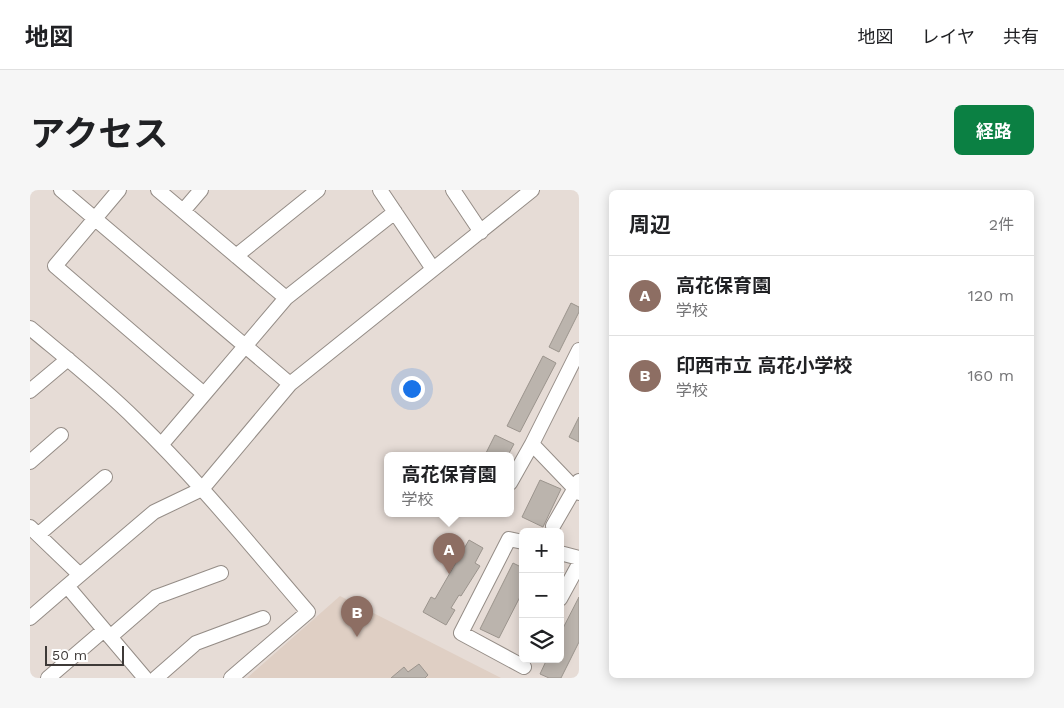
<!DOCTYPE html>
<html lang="ja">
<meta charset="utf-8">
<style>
:root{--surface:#fff;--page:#f6f6f6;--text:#202124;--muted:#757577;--line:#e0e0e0;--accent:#0b8043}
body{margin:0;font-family:"Work Sans","Noto Sans JP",sans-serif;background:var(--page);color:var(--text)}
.controls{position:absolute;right:15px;bottom:15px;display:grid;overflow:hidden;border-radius:8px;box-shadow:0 2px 12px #0003}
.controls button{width:45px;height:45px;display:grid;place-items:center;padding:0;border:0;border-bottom:1px solid var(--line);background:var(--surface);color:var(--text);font:25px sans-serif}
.scale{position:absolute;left:15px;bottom:12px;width:79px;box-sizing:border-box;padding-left:5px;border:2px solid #3e3a38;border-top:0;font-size:14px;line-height:18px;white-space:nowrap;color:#3e3a38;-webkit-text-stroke:4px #fff;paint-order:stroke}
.you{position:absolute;left:381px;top:198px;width:18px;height:18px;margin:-12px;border:4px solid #fff;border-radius:50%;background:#1a73e8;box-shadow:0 0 0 8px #1a73e833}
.badge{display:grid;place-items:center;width:32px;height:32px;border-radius:50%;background:var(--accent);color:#fff;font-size:16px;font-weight:700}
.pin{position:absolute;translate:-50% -41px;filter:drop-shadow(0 1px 2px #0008)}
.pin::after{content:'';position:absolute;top:26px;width:18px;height:15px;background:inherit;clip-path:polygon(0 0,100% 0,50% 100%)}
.popup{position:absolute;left:354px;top:262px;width:130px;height:65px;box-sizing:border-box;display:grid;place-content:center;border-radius:8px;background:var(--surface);filter:drop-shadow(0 1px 4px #0005);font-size:16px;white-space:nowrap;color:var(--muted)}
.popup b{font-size:19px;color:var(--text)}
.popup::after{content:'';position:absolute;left:50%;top:100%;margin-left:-10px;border:10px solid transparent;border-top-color:var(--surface)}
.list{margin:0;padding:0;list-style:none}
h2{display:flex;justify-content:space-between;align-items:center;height:65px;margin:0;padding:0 20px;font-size:21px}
h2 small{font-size:16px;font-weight:400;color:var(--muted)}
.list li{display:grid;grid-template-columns:32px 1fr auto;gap:15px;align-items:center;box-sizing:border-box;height:80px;padding:0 20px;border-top:1px solid var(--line)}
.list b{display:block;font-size:19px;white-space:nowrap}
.list p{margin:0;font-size:16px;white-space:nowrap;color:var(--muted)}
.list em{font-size:16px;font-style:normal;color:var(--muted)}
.icon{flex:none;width:28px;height:28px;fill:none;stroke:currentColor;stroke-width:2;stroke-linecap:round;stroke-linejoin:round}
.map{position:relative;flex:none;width:549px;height:488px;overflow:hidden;border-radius:8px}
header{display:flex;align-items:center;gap:30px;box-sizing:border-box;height:70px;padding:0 25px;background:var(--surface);border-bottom:1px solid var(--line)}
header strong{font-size:24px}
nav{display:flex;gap:28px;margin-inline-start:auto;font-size:18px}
.intro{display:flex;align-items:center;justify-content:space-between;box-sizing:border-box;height:120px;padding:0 30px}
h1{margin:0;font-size:35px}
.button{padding:12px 22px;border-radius:8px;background:var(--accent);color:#fff;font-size:18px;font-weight:700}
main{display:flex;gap:30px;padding:0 30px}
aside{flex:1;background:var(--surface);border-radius:8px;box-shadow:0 2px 12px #0003}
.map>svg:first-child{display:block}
</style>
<header>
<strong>地図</strong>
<nav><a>地図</a><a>レイヤ</a><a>共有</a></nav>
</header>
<div class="intro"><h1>アクセス</h1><a class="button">経路</a></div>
<main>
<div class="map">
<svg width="549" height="488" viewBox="0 0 549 488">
<rect width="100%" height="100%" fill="#e6dcd6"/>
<path fill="#dfcfc4" d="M310,406L471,488H217Z"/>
<path fill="#bbb4ad" stroke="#9b948d" d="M541,113L549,117V122L529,162L519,157Z
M513,166L526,173L490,242L477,236Z
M549,227V252L539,247Z
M465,245L484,254L478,265H455Z
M510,290L531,299L513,337L492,327Z
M439,350L453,358L445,373L450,376L431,406L429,405L421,418L425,420L416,435L393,422L401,407L405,409Z
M483,373L493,378V401L469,448L450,439Z
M549,407V452L531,488H519L510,484L517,469H530V444Z
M389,474L398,485L395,488H361L374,477L378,482Z"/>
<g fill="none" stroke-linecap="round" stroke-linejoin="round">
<g stroke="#958d87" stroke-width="16">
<path id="minor" d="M31,0L260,194
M89,0L25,76L174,204
M128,0L256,108
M350,0L403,79
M423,0L451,42
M153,21L171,0
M206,66L288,0
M0,138C36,168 73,197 106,230C168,290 222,357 278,422L201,488
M549,160L502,254L549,303
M0,201L38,169
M131,255L256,108L365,22
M0,272L31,245
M480,293L502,254
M523,336L549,291
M0,337L50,385
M9,344L75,287
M493,352L479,349L431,443L494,477
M530,363L549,368
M530,409L549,374
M0,428L37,396
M80,447L126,407L191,383
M18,488L74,440
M115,488L37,396L124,322L172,299L260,194L502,0
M126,488L166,453L233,428"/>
</g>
<use href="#minor" stroke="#fff" stroke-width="14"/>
</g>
</svg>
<div class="controls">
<button>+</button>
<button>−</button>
<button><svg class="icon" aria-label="layers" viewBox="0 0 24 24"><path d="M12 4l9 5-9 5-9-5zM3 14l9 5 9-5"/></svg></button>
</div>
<div class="scale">50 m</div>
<div class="you"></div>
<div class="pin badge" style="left:419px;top:384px;background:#8d6e63">A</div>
<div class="popup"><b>高花保育園</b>学校</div>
<div class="pin badge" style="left:327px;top:447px;background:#8d6e63">B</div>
</div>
<aside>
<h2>周辺<small>2件</small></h2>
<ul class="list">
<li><span class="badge" style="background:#8d6e63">A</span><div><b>高花保育園</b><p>学校</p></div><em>120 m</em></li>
<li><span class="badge" style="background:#8d6e63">B</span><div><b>印西市立 高花小学校</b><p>学校</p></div><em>160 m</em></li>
</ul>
</aside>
</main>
